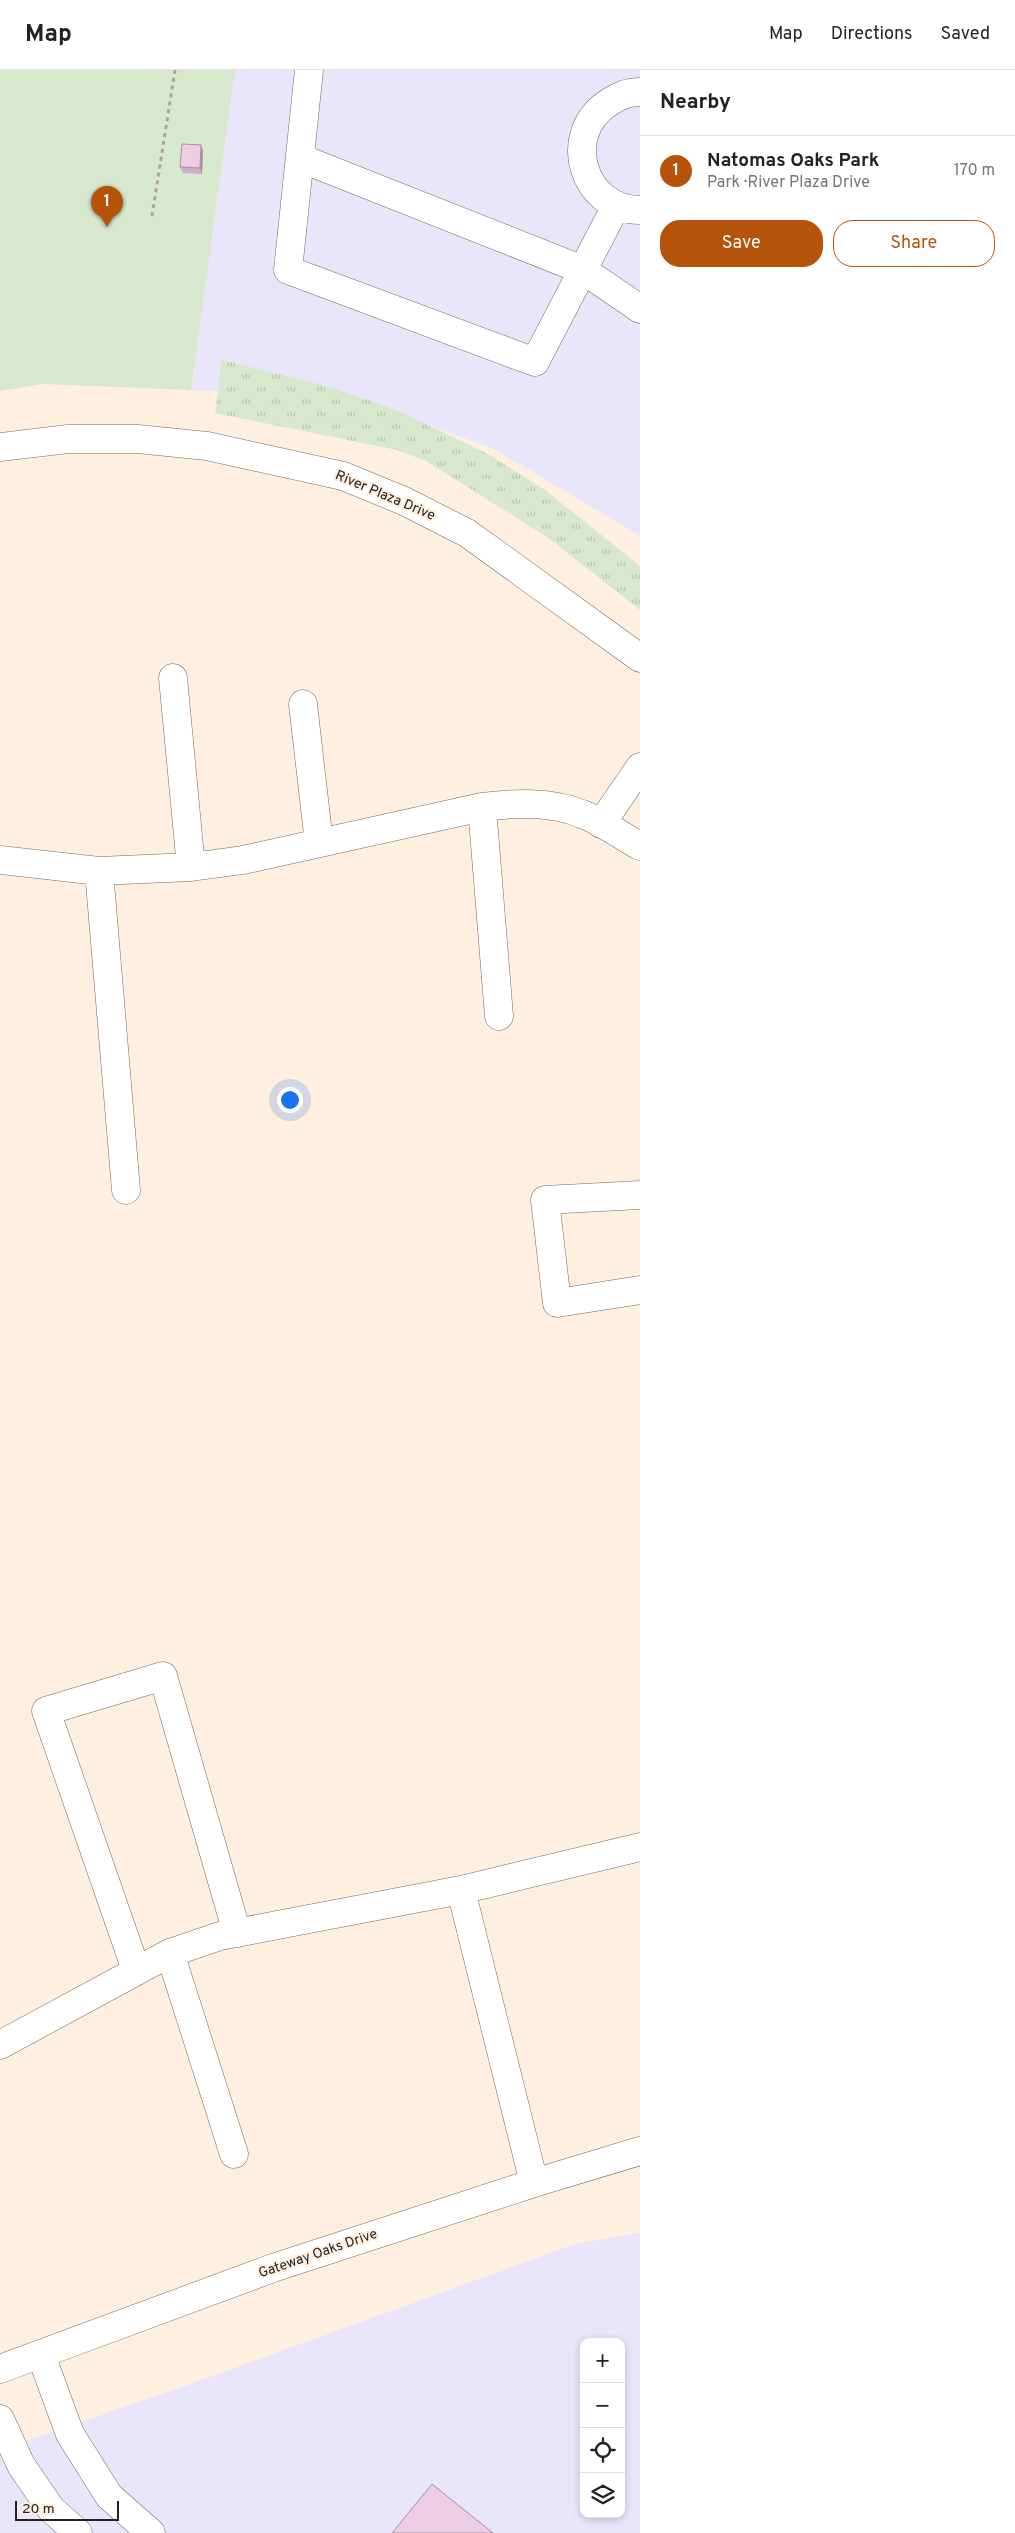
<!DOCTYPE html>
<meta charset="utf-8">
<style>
:root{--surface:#fff;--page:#f2f2f2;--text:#222;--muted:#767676;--line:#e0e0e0;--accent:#b45309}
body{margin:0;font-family:Overpass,sans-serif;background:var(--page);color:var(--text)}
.controls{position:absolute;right:15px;bottom:15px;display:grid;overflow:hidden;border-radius:10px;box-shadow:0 2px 8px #0003}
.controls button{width:45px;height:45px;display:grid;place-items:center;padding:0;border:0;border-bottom:1px solid var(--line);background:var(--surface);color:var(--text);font:25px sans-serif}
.scale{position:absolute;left:15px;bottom:12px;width:104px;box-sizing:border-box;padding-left:5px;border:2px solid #26211c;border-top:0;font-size:14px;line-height:18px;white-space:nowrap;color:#26211c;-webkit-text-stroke:4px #ffefe1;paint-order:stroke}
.you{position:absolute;left:289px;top:1029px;width:18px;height:18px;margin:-12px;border:4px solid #fff;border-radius:50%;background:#1a73e8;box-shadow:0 0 0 8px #1a73e833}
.badge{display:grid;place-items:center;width:32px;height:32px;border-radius:50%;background:var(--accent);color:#fff;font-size:16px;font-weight:700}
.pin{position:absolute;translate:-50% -41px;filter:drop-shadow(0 1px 2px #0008)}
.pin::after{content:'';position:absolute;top:26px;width:18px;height:15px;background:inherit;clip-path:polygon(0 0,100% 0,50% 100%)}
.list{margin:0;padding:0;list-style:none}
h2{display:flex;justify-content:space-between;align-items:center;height:65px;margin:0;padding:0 20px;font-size:21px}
h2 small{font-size:16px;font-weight:400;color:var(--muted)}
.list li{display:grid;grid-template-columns:32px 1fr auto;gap:15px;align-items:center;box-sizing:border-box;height:70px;padding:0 20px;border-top:1px solid var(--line)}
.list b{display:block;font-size:19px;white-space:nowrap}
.list p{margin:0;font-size:16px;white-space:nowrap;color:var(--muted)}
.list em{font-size:16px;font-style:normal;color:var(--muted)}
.actions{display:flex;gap:10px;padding:15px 20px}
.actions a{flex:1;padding:11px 0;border:1px solid var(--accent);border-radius:20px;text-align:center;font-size:18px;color:var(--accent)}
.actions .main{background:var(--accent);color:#fff}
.icon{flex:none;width:28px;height:28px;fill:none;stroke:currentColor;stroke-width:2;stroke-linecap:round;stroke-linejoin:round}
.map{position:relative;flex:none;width:640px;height:2463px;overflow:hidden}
header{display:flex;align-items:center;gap:30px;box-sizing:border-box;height:70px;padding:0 25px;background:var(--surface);border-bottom:1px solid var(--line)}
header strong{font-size:24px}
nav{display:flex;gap:28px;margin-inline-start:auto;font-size:18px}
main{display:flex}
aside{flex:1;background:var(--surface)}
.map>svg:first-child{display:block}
</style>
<header>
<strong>Map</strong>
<nav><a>Map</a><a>Directions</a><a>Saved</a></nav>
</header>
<main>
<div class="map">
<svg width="640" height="2463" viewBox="0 0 640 2463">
<defs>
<pattern id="grass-tufts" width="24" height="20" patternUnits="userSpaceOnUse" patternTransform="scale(1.25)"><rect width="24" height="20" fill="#d7e8ce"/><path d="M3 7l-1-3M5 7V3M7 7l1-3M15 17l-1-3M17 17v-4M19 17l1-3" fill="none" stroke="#b8c7b0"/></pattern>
</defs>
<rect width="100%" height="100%" fill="#ffefe1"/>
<path fill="#e9e5fb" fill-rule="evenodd" d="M235,0H640V466L494,379L350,327L191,320Z
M640,2163V2463H0V2380L196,2312L575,2174ZM584,2272H621V2444H584Z"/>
<path fill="url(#grass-tufts)" d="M222,290L334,318L396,340L453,367L490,385L545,420L640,496V540L547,467L426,391L397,380L215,343Z"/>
<path fill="#d7e8ce" d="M0,0H235L191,320L43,314L0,321Z"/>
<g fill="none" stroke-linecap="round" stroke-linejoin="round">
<g stroke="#76695d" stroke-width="29">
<path id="minor" d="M309,0L288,200L535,292L616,136
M640,22C627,22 619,26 608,33C560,65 583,140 640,140
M300,88L583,200L640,239
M0,377L68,369H138L207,376L343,406L404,431L467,463L640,588
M173,608L191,797
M303,634L319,773
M482,737L499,946
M601,754L640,697
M0,790L99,801L191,797L243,790L482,737C515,733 551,731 582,744C602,751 621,766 640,776
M99,801L126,1120
M640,1125L545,1130L557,1233L640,1220
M461,1820L534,2113
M170,1883L234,2084
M136,1900L46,1641L163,1606L237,1863
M0,1975L170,1883L220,1866L461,1820L640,1777
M41,2285L70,2364L109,2426L151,2463
M0,2299L273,2198L534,2113L640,2081
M0,2349L21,2395L51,2439L78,2463"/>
</g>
<path stroke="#afa398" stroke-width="3" stroke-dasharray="4 4" stroke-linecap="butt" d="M152,146L175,0"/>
<use href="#minor" stroke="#fff" stroke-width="28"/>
</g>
<path fill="#cdafc4" d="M203,81L202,104L183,103L180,97Z"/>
<path fill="#a78fa0" d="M201,75L203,81L202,104L200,98Z"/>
<path fill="#eecce4" stroke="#a78fa0" d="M182,74L201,75L200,98L180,97Z
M432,2414L493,2463H392Z"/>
<g text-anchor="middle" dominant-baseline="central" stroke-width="4.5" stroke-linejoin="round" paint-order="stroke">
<g font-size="14" fill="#26211c" stroke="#ffefe1">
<text transform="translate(385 426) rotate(23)">River Plaza Drive</text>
<text transform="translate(318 2184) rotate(-19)">Gateway Oaks Drive</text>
</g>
</g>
</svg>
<div class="controls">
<button>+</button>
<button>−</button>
<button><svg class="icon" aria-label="locate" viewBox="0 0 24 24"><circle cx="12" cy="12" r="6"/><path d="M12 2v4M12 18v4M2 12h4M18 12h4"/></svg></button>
<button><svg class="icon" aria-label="layers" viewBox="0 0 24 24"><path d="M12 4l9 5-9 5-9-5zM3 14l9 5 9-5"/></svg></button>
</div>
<div class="scale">20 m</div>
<div class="you"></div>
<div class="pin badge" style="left:107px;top:157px">1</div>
</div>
<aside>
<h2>Nearby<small></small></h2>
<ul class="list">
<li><span class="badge">1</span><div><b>Natomas Oaks Park</b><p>Park · River Plaza Drive</p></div><em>170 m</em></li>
</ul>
<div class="actions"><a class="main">Save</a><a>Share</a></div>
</aside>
</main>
